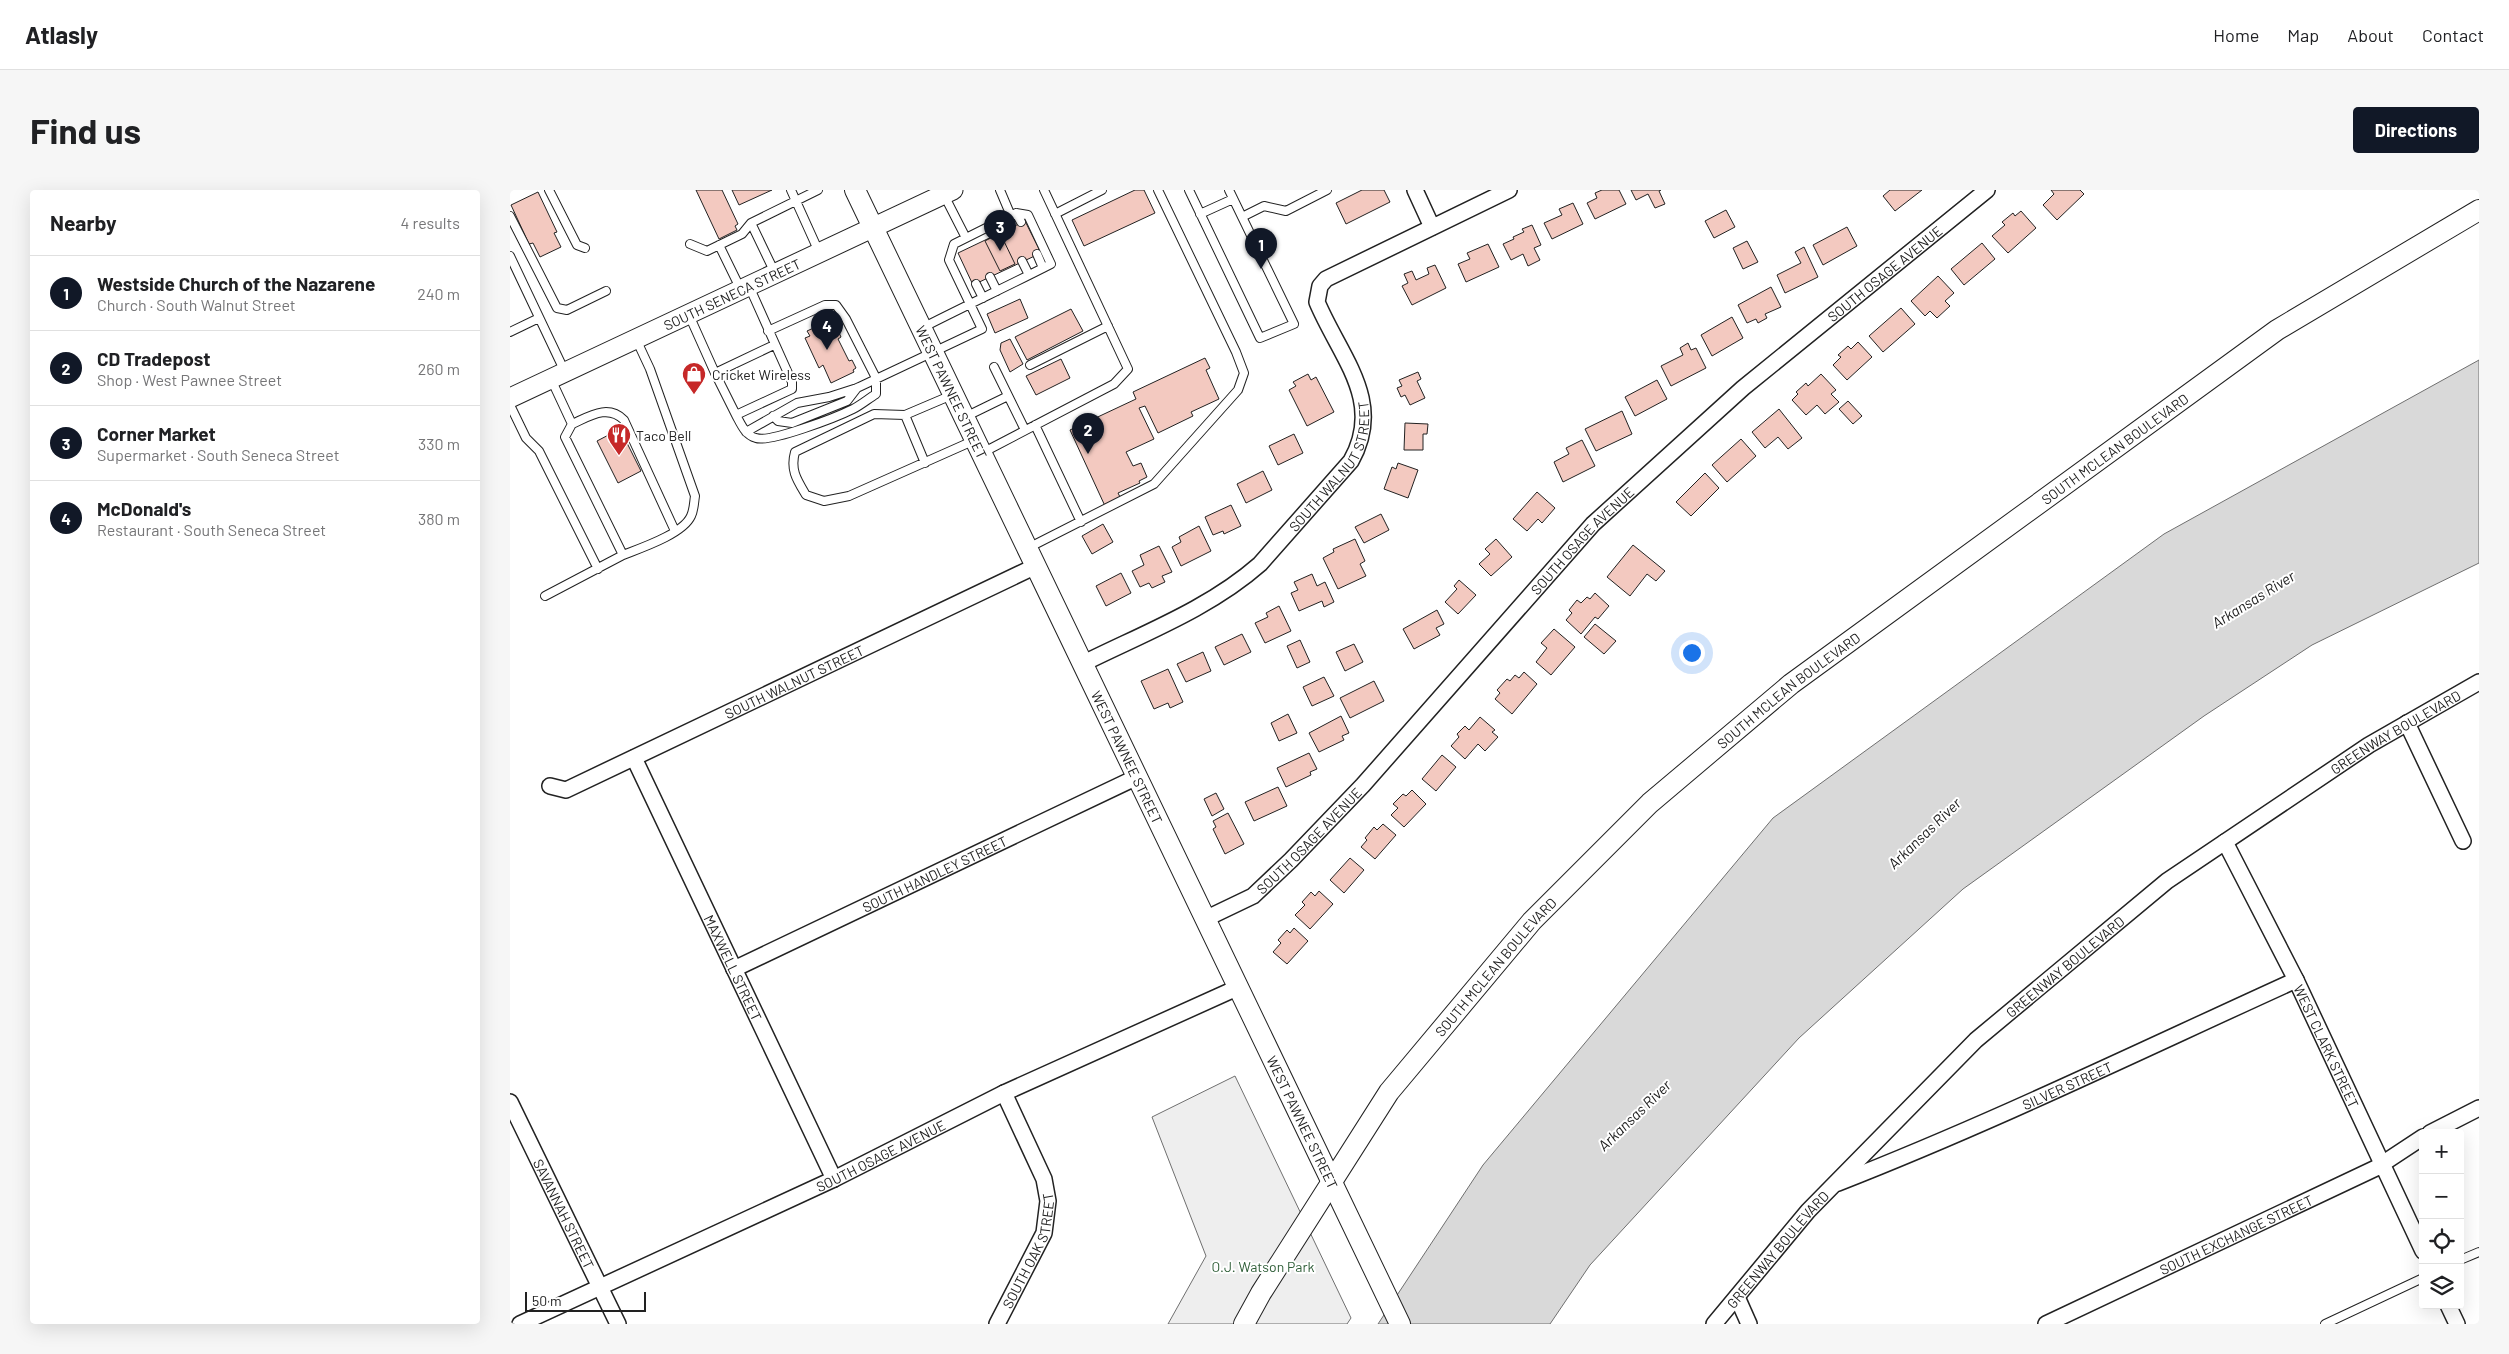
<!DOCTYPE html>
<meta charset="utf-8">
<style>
:root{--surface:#fff;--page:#f6f6f6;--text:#202124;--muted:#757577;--line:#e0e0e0;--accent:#111827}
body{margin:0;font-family:Barlow,sans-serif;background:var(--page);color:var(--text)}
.controls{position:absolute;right:15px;bottom:15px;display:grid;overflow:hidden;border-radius:5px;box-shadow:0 5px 20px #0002}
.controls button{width:45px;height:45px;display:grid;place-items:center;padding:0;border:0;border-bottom:1px solid var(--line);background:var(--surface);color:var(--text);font:25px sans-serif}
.scale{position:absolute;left:15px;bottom:12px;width:121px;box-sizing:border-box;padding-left:5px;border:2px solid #222;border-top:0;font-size:14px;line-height:18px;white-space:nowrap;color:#222;-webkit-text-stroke:4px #fff;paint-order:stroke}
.you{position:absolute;left:1181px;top:462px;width:18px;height:18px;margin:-12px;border:4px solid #fff;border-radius:50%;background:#1a73e8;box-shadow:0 0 0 8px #1a73e833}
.badge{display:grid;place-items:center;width:32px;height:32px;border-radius:50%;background:var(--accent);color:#fff;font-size:16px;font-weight:700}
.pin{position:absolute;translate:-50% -41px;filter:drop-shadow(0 1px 2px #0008)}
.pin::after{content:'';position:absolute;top:26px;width:18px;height:15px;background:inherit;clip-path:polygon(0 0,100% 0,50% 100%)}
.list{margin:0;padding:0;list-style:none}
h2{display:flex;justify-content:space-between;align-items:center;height:65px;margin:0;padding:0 20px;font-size:21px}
h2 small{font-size:16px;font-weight:400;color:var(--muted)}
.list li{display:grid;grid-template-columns:32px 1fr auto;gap:15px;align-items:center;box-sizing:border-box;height:75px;padding:0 20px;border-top:1px solid var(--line)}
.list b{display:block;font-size:19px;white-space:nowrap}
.list p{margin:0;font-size:16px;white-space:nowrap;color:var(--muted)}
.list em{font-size:16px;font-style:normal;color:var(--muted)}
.icon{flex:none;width:28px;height:28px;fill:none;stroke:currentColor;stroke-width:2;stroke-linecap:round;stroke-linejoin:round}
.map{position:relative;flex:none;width:1969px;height:1134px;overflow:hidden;border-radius:5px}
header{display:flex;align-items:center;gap:30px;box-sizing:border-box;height:70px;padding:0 25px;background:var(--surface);border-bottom:1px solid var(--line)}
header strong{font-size:24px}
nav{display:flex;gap:28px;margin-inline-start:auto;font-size:18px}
.intro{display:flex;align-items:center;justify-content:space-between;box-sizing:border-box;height:120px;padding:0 30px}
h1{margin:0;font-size:35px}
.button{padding:12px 22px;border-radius:5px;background:var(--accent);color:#fff;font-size:18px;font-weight:700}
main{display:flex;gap:30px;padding:0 30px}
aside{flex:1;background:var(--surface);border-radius:5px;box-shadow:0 5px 20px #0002}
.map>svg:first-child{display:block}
</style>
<header>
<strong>Atlasly</strong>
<nav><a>Home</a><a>Map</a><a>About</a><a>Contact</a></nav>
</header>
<div class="intro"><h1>Find us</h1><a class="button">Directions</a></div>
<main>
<aside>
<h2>Nearby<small>4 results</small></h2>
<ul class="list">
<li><span class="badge">1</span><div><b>Westside Church of the Nazarene</b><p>Church · South Walnut Street</p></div><em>240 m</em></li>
<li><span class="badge">2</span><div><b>CD Tradepost</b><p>Shop · West Pawnee Street</p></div><em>260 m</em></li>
<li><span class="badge">3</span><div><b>Corner Market</b><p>Supermarket · South Seneca Street</p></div><em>330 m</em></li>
<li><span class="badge">4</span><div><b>McDonald's</b><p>Restaurant · South Seneca Street</p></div><em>380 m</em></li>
</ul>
</aside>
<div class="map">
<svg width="1969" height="1134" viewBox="0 0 1969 1134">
<rect width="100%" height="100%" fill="#fff"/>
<path fill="#eee" stroke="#6f6f6f" d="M725,886L841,1128L837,1134H658L696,1066L642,927Z"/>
<path fill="#d9d9d9" stroke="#6f6f6f" d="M1969,170V373L1802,455L1694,526L1453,699L1289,848L1080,1075L1040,1134H868L973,975L1263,628L1654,344Z"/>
<path fill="#f3c9c0" stroke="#222" d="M186,0H212L228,34L225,36L227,40L209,49Z
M222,0H262L229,15Z
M625,0H634L645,23L574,56L562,30Z
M852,0H874L880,12L836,34L826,13Z
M1092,0H1109L1116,14L1085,29L1077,13L1087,8L1085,3Z
M1121,0H1151L1149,1L1155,14L1145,18L1138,4L1126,10Z
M1380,0H1412L1385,21L1373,6Z
M1541,0H1570L1574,4L1547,30L1533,15L1544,4Z
M28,2L47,42L44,43L51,57L30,67L23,53L19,54L1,15Z
M1063,13L1073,34L1042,49L1034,33L1052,25L1049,19Z
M1216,20L1225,37L1204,48L1195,31Z
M1511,21L1526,38L1498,63L1482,46L1495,35L1492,32L1503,23L1505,26Z
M515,31L531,63L463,95L448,63Z
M1022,35L1031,55L1024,58L1030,70L1018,76L1013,64L1001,70L993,54L1004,49L1003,47L1014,42L1012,39Z
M1337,37L1347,56L1313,75L1303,55Z
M490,43L505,74L490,81L475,51Z
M1237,51L1248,72L1233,79L1223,58Z
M1472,53L1485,69L1454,95L1441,79Z
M978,54L989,77L956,92L948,74L960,69L957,63Z
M1294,57L1308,87L1275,103L1267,85L1291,73L1285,62Z
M925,75L936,98L902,115L892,96L898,93L894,84L902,81L906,90L919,84L917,78Z
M1428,86L1444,103L1435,111L1440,116L1427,128L1420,121L1415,126L1401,111Z
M1261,97L1271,117L1255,124L1257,128L1248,133L1246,129L1237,133L1228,115Z
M510,109L518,128L485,143L477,124Z
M1391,118L1405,134L1373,162L1359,146Z
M561,119L573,141L517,170L505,147Z
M1222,127L1233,148L1202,166L1191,145Z
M319,131L321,136L325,134L331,147L328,149L339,171L342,170L346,178L343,180L344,182L321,193L313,175L309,178L295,148L300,146L297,141Z
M500,149L513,174L500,182L490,160L491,153Z
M1348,152L1362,167L1337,190L1323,175L1331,167L1328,165L1338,156L1341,159Z
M1178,153L1181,160L1186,158L1196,178L1161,196L1151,176L1173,165L1170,158Z
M695,168L700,178L696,180L709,209L681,222L683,226L648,243L635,216L629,218L644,249L616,262L623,276L631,273L637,287L629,291L630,293L608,303L611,309L595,316L560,240L626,209L623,202Z
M551,169L560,188L526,205L516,186Z
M908,182L911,189L907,191L915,208L900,215L895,205L891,207L887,198L892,196L889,190Z
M798,184L801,190L806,187L824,222L797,236L779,200L786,196L783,192Z
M1311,184L1326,200L1321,204L1329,212L1315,224L1307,215L1296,225L1282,210L1288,204L1286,202L1296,193L1298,196Z
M1147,190L1157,209L1125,226L1115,207Z
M1338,211L1352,226L1343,234L1329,219Z
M1269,219L1292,248L1278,259L1268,247L1255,258L1242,242Z
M1112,221L1122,244L1086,261L1075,239Z
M895,233L918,234L917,244H913V260H894Z
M110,239L131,281L108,293L87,251Z
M784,244L793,263L768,275L759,256Z
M1231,249L1246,266L1217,292L1202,275Z
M1072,250L1085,276L1053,292L1044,272L1059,264L1056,258Z
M888,273L908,280L898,308L874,299L882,277L886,279Z
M753,281L762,300L736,313L727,294Z
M1195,283L1209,298L1181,326L1166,312Z
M1027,302L1045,318L1032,333L1028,329L1017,341L1003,329Z
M721,315L731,336L714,344L713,341L703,345L695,327Z
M871,324L879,340L854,353L845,337Z
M593,334L603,352L582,364L572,346Z
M689,336L701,361L671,376L662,357L671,352L669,347Z
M845,349L855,371L850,374L856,386L828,399L813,368L824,362L823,359Z
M986,349L1002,367L981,386L969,374L980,364L975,359Z
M1123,355L1155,381L1146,391L1137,384L1120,406L1097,387Z
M649,356L662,382L652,386L655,392L642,398L639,393L630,397L622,381L634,375L630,365Z
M611,383L621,403L596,416L586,396Z
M802,384L807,396L815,392L824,412L814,417L812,411L789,421L781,403L788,400L784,392Z
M949,390L966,405L948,424L935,412L947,399L944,396Z
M1085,403L1099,416L1088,429L1085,427L1071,444L1056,430L1062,423L1059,420L1067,410L1071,413L1077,407L1080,409Z
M769,416L781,441L755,453L745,433L758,427L756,423Z
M927,420L934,434L926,438L930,445L904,459L893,439Z
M1085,434L1106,451L1094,464L1074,447Z
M1044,439L1065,457L1041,485L1026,472L1037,458L1031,453Z
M732,444L741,462L714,475L705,457Z
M790,450L800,472L787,478L777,456Z
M844,454L853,472L835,481L826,462Z
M693,462L701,481L676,492L667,474Z
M658,479L673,512L660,518L658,513L644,519L631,491Z
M1014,482L1027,494L1002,524L985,509L990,503L987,500L997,489L1000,491L1005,485L1009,488Z
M814,487L824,506L802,516L793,497Z
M864,491L874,511L840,528L830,508Z
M778,524L787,543L769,551L761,533Z
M831,526L839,543L832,546L834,550L809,562L799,543Z
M970,527L985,540L982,542L988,547L975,561L968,554L955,569L941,556L949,547L947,544L955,536L959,540Z
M799,563L807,579L800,582L801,585L776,597L767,578Z
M932,565L946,577L926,601L912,589Z
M768,597L777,616L744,631L735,612Z
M902,600L916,614L894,637L881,625L888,618L883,614L893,604L896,606Z
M706,603L714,619L702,626L694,609Z
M718,623L734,654L715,664L703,639L706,637L703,631Z
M873,634L886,645L865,669L851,657L857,650L855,648L864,637L867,640Z
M840,668L854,680L834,703L820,690Z
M809,701L823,714L800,739L785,725L795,715L792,712L801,702L805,706Z
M784,738L798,751L777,774L763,762L771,753L768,750L777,740L780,743Z"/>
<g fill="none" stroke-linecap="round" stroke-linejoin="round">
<g stroke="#222" stroke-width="10">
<path id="service" d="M39,0L67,55L75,58
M281,0L309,62
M490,0L501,26
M679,0L750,148L784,134L719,0
M434,5L456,48
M506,23L511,32
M545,24L592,0
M690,24L723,9
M0,26L47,118L57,120L96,101
M732,27L754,16L776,21L817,0
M493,30L497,39
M241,33L265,83
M180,54L197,61L232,44L241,33L308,0
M209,55L230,98
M527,64L533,78
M0,66L55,182
M512,71L519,85
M480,87L487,101
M466,94L473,108
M179,125L205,183L264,155
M0,142L29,128
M520,175L598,136
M484,177L515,240
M205,183L226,225L282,199V192L239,96
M41,189L62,234L55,247L113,365C131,358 173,344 181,326C184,320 184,312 185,306L140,179L126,149
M442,205L395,225L364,224L285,262C280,280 287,290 296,305L314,311L339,306L465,250
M0,215L16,248L29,261L88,379
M226,225C231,234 235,245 246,248C260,253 327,227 343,219C351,215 358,209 366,204V188L336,129L326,115H315L258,141
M395,225L415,273
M263,226L268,231L282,233L337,211L347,198
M455,227L498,206
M62,234C80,226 98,214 114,230L165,341
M525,235L571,332
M236,242L287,213L319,207L347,198L472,139L439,70L444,54L506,23L518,25L541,74C498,96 455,116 412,138
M472,263L604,194L618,179L534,0
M518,358L644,294L728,200L734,183L726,162L648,0
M35,406L113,365
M1950,1070L1969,1062
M1815,1134L1913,1088"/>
</g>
<g stroke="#222" stroke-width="18">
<g id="minor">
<path d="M905,0L922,37"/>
<path id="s1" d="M572,474C632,444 699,419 750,374L841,271C875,211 830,167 807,112L810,96L816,89L999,0"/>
<path d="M1897,533L1953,651"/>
<path id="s2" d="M124,568L324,989"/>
<path id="s3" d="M40,596L56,600L526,376"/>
<path id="s4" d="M1715,652L1786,790L1913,1061"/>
<path id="s5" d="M695,729L743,706L781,670L853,595L1083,334L1233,198L1477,0"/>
<path id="s6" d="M224,779L627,587"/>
<path id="s7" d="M0,912L108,1134"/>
<path d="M1920,943L1969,918"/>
<path id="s8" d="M1328,993C1484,932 1634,859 1786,790"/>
<path d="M1227,1107L1239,1134"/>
<path d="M1938,1115L1947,1134"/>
<path id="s9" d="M10,1134L324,989L494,903L729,797"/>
<path id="s10" d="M487,1134L534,1043L538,1011L534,989L494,903"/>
<path id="s11" d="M1204,1134L1298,1021L1466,850L1657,691L1859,555L1969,492"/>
<path id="s12" d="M1536,1134L1866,978L1913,947"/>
</g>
</g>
<g stroke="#222" stroke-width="21">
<g id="tertiary">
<path id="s13" d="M0,208L443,0"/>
</g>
</g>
<g stroke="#222" stroke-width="22">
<g id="secondary">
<path id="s14" d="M345,0L890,1134"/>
<path id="s15" d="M734,1134L751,1103L879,902L1022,731L1140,613L1281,494L1767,140L1969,20"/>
</g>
</g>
<use href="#service" stroke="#fff" stroke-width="8"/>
<use href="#minor" stroke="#fff" stroke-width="15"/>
<use href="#tertiary" stroke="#fff" stroke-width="19"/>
<use href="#secondary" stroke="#fff" stroke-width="20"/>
</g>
<defs>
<g id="shop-pin" transform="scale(1.25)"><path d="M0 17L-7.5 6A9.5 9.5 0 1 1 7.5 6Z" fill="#c62828" stroke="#fff"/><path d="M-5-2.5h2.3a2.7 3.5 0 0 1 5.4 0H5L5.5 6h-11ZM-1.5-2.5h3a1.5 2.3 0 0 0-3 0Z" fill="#fff"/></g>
<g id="restaurant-pin" transform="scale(1.25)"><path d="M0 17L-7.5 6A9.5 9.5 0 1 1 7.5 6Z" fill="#c62828" stroke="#fff"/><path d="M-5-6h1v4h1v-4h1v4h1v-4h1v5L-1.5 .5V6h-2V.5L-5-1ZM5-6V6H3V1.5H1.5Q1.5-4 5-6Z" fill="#fff"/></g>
</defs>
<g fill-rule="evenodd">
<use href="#shop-pin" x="184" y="184"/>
<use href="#restaurant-pin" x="109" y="245"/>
</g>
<g text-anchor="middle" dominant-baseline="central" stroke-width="4" stroke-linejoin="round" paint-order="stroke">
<g font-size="14" fill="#222" stroke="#fff">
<text stroke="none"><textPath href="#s5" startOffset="942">SOUTH OSAGE AVENUE</textPath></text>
<text stroke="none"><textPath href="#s13" startOffset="245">SOUTH SENECA STREET</textPath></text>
<text stroke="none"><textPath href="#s14" startOffset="224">WEST PAWNEE STREET</textPath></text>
<text stroke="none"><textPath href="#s15" startOffset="1248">SOUTH MCLEAN BOULEVARD</textPath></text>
<text stroke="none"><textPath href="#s1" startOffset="328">SOUTH WALNUT STREET</textPath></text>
<text stroke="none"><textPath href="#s5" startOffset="538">SOUTH OSAGE AVENUE</textPath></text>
<text stroke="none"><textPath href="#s3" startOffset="269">SOUTH WALNUT STREET</textPath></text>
<text stroke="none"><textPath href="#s15" startOffset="842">SOUTH MCLEAN BOULEVARD</textPath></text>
<text stroke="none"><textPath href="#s11" startOffset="908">GREENWAY BOULEVARD</textPath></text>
<text stroke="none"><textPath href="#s14" startOffset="629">WEST PAWNEE STREET</textPath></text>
<text stroke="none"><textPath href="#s5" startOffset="132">SOUTH OSAGE AVENUE</textPath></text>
<text stroke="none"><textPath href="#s6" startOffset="222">SOUTH HANDLEY STREET</textPath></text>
<text stroke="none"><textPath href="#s11" startOffset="502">GREENWAY BOULEVARD</textPath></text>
<text stroke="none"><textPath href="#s15" startOffset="438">SOUTH MCLEAN BOULEVARD</textPath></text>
<text stroke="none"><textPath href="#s2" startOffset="232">MAXWELL STREET</textPath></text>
<text stroke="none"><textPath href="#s4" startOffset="228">WEST CLARK STREET</textPath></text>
<text stroke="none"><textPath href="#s8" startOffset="249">SILVER STREET</textPath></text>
<text stroke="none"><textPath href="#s14" startOffset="1034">WEST PAWNEE STREET</textPath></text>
<text stroke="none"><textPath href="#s9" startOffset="398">SOUTH OSAGE AVENUE</textPath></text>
<text stroke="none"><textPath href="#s7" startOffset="124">SAVANNAH STREET</textPath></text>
<text stroke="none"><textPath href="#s12" startOffset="210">SOUTH EXCHANGE STREET</textPath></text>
<text stroke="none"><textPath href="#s10" startOffset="81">SOUTH OAK STREET</textPath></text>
<text stroke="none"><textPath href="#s11" startOffset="98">GREENWAY BOULEVARD</textPath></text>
</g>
<g font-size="14" fill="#222" stroke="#fff" text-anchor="start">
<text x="202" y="184">Cricket Wireless</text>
<text x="126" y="245">Taco Bell</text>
</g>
<g font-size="14" fill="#2f5e38" stroke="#fff">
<text x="753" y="1076">O.J. Watson Park</text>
</g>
<g font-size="15" font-style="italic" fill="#222" stroke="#fff">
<text transform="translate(1743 409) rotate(-32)">Arkansas River</text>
<text transform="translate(1414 643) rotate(-44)">Arkansas River</text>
<text transform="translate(1124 925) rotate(-44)">Arkansas River</text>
</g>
</g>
</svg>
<div class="controls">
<button>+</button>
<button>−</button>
<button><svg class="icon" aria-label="locate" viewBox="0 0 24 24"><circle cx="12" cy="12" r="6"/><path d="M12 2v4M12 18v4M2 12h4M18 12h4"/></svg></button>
<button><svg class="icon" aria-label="layers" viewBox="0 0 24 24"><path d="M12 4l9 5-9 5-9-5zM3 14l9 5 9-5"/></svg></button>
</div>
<div class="scale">50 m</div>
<div class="you"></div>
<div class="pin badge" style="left:751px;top:79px">1</div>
<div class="pin badge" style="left:578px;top:264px">2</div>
<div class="pin badge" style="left:490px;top:61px">3</div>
<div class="pin badge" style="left:317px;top:160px">4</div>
</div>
</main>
